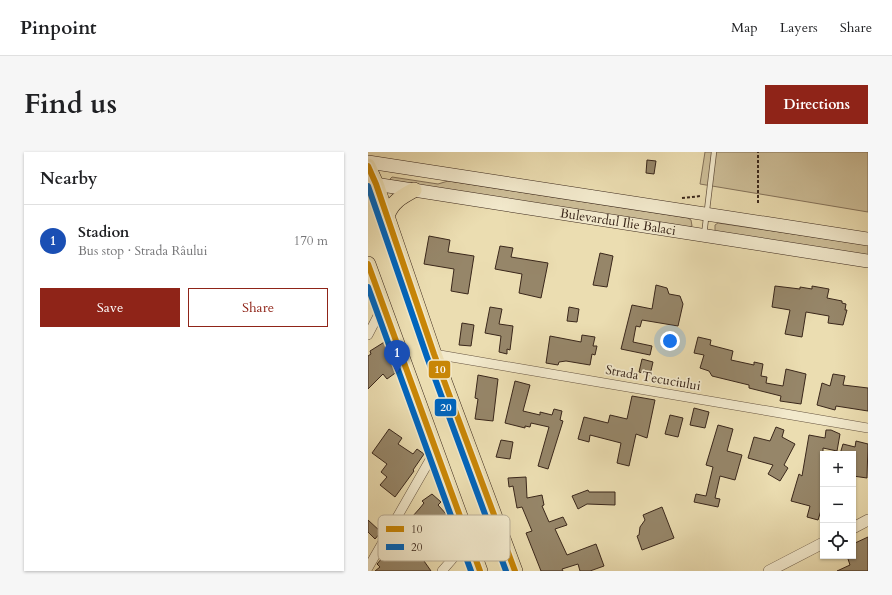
<!DOCTYPE html>
<meta charset="utf-8">
<style>
:root{--surface:#fff;--page:#f6f6f6;--text:#202124;--muted:#757577;--line:#e0e0e0;--accent:#8f2418}
body{margin:0;font-family:Cardo,serif;background:var(--page);color:var(--text)}
.controls{position:absolute;right:12px;bottom:12px;display:grid;overflow:hidden;border-radius:0px;box-shadow:0 1px 3px #0004}
.controls button{width:36px;height:36px;display:grid;place-items:center;padding:0;border:0;border-bottom:1px solid var(--line);background:var(--surface);color:var(--text);font:20px sans-serif}
.you{position:absolute;left:302px;top:189px;width:14px;height:14px;margin:-10px;border:3px solid #fff;border-radius:50%;background:#1a73e8;box-shadow:0 0 0 6px #1a73e833}
.badge{display:grid;place-items:center;width:26px;height:26px;border-radius:50%;background:var(--accent);color:#fff;font-size:13px;font-weight:700}
.pin{position:absolute;translate:-50% -33px;filter:drop-shadow(0 1px 2px #0008)}
.pin::after{content:'';position:absolute;top:21px;width:14px;height:12px;background:inherit;clip-path:polygon(0 0,100% 0,50% 100%)}
.list{margin:0;padding:0;list-style:none}
h2{display:flex;justify-content:space-between;align-items:center;height:52px;margin:0;padding:0 16px;font-size:17px}
h2 small{font-size:13px;font-weight:400;color:var(--muted)}
.list li{display:grid;grid-template-columns:26px 1fr auto;gap:12px;align-items:center;box-sizing:border-box;height:72px;padding:0 16px;border-top:1px solid var(--line)}
.list b{display:block;font-size:15px;white-space:nowrap}
.list p{margin:0;font-size:13px;white-space:nowrap;color:var(--muted)}
.list em{font-size:13px;font-style:normal;color:var(--muted)}
.actions{display:flex;gap:8px;padding:12px 16px}
.actions a{flex:1;padding:9px 0;border:1px solid var(--accent);border-radius:0px;text-align:center;font-size:14px;color:var(--accent)}
.actions .main{background:var(--accent);color:#fff}
.icon{flex:none;width:22px;height:22px;fill:none;stroke:currentColor;stroke-width:2;stroke-linecap:round;stroke-linejoin:round}
.map{position:relative;flex:none;width:500px;height:419px;overflow:hidden;border-radius:0px}
header{display:flex;align-items:center;gap:24px;box-sizing:border-box;height:56px;padding:0 20px;background:var(--surface);border-bottom:1px solid var(--line)}
header strong{font-size:19px}
nav{display:flex;gap:22px;margin-inline-start:auto;font-size:14px}
.intro{display:flex;align-items:center;justify-content:space-between;box-sizing:border-box;height:96px;padding:0 24px}
h1{margin:0;font-size:28px}
.button{padding:10px 18px;border-radius:0px;background:var(--accent);color:#fff;font-size:14px;font-weight:700}
main{display:flex;gap:24px;padding:0 24px}
aside{flex:1;background:var(--surface);border-radius:0px;box-shadow:0 1px 3px #0004}
.map>svg:first-child{display:block}
</style>
<header>
<strong>Pinpoint</strong>
<nav><a>Map</a><a>Layers</a><a>Share</a></nav>
</header>
<div class="intro"><h1>Find us</h1><a class="button">Directions</a></div>
<main>
<aside>
<h2>Nearby<small></small></h2>
<ul class="list">
<li><span class="badge" style="background:#1a4fb4">1</span><div><b>Stadion</b><p>Bus stop · Strada Râului</p></div><em>170 m</em></li>
</ul>
<div class="actions"><a class="main">Save</a><a>Share</a></div>
</aside>
<div class="map">
<svg width="500" height="419" viewBox="0 0 500 419">
<rect width="100%" height="100%" fill="#ebddb1"/>
<filter id="stains"><feTurbulence type="fractalNoise" baseFrequency=".005" numOctaves="4"/><feColorMatrix values="0 0 0 0 .2 0 0 0 0 .09 0 0 0 0 .02 0 0 0 .5 -.17"/></filter>
<radialGradient id="worn" r=".72"><stop offset=".6" stop-color="#630" stop-opacity="0"/><stop offset="1" stop-color="#630" stop-opacity=".3"/></radialGradient>
<path fill="#cdbe98" stroke="#84725a" d="M337,0H500V60L332,32Z
M24,25L70,32L80,29L320,66L323,68L324,74L319,76L24,31L22,27Z
M350,71L500,93V104L347,80V73Z"/>
<path fill="#968669" stroke="#3a271b" d="M279,8L288,9L286,22L278,21Z
M61,84L82,88L80,100L106,104L100,142L83,139L86,117L56,112Z
M132,94L145,96L143,105L180,111L173,146L151,141L154,122L127,117Z
M232,101L245,104L239,135L225,133Z
M288,133L299,136L301,142L312,144L315,152L310,174L274,168L272,175L268,174L265,190L284,194L282,203L253,197L264,153L284,157Z
M407,134L432,137V135L444,137V134L461,137L459,146L474,149V151L478,152L477,158H479L475,173L460,171L461,164L438,160L434,185L417,182L422,158L404,155Z
M122,155L134,157L131,172L145,174L142,198L139,197V202L131,200L133,184L117,181Z
M201,155L211,157L209,170L199,169Z
M94,171L106,173L103,194L91,193Z
M214,183L227,185L225,194H229L227,203L224,202L222,213L198,209L191,210L190,213L178,211L182,184L213,190Z
M330,185L343,188L342,193L365,199L363,208L386,213V210L395,212L393,224L399,225L398,231L415,234L418,217L438,222L433,252L412,249L413,244L381,236V233L344,224L341,219L332,216L336,203L326,201Z
M18,189L30,219L19,227L15,222L0,237V204L3,202L2,199Z
M274,207L285,210L282,223L271,220Z
M465,222L477,224L475,233L500,236V259L468,254L467,258L449,253L454,231L462,234Z
M110,223L130,227L125,269L107,267L110,247L107,246Z
M147,229L162,233L155,259L172,263V260L184,263L186,257L194,259L192,268L195,269L180,317L170,314L181,275L163,271L162,275L157,274V276L137,271Z
M264,244L287,248L279,286L268,282L261,314L249,311L253,291L222,283L221,290L210,287L216,265L240,271L242,263L259,267Z
M326,256L341,260L337,276L322,273Z
M302,263L315,266L310,285L297,282Z
M350,273L365,277L359,299L374,303L367,328L352,324L347,346L352,347L350,355L326,350L328,342L338,344L345,315L338,313Z
M408,275L416,278L414,285L427,292L416,313L420,316L412,329L400,322L405,313L380,306L386,285L402,289Z
M21,277L34,286L30,292L45,302L49,297L56,302L45,318L46,319L27,345L12,333L19,325L13,320L19,312L4,301Z
M458,278H463L472,282L469,299L455,296V352L450,368L439,365L442,354L423,349L431,322L434,324L441,283L457,286Z
M133,288L145,290L142,307L128,305Z
M488,289L500,292L499,326L485,324V302H472L475,292L487,295Z
M158,325L159,346L174,343L176,353L174,354L181,370L195,365L199,373L187,377L199,403L228,392L236,414L222,419H212L210,412L194,417L195,419H173L158,381L164,379L154,355L149,356L145,334L141,335L140,326Z
M220,338L221,340H247V353L219,352L210,357L204,344Z
M64,342L73,350L70,353L80,364L77,368L79,370L73,376L68,371L59,380L44,365L52,356L56,351L54,349Z
M294,355L306,386L274,398L269,384L271,383L272,375L277,368L275,363Z
M0,368L13,380L7,387L0,380Z
M500,385V419H469L482,413L479,404H485V392Z
M42,389L63,419H7L12,415L9,412L15,405L16,406L28,395L32,399Z"/>
<g fill="none" stroke-linecap="round" stroke-linejoin="round">
<g stroke="#665440" stroke-width="6">
<path id="service" d="M336,83L346,0"/>
</g>
<g stroke="#665440" stroke-width="10">
<path id="minor" d="M0,183L15,154
M66,202L500,276
M0,416L67,299
M74,419L100,389"/>
</g>
<g stroke="#665440" stroke-width="12">
<path id="tertiary" d="M485,376L500,368
M401,419L455,391"/>
</g>
<g stroke="#3a271b" stroke-width="14">
<g id="secondary">
<path d="M0,10L500,87"/>
<path id="s1" d="M0,31L500,109"/>
</g>
</g>
<g stroke="#3a271b" stroke-width="16">
<path id="primary" d="M0,14L8,32L66,202L147,419
M19,64C24,50 33,45 46,38
M0,112L112,419"/>
</g>
<path stroke="#3a271b" stroke-width="2" stroke-dasharray="3 2" stroke-linecap="butt" d="M314,46L333,44
M390,51V0"/>
<use href="#service" stroke="#f2e9cc" stroke-width="4.5"/>
<use href="#minor" stroke="#f2e9cc" stroke-width="9"/>
<use href="#tertiary" stroke="#f2e9cc" stroke-width="11"/>
<use href="#secondary" stroke="#f2e9cc" stroke-width="13"/>
<use href="#primary" stroke="#ebddb1" stroke-width="15"/>
<g stroke="#f2e9cc" stroke-width="9">
<path id="bus-1" d="M0,14L8,32L66,202L147,419
M0,112L112,419"/>
</g>
<g stroke="#f2e9cc" stroke-width="9">
<path id="bus-2" d="M0,34L59,205L138,419
M0,135L103,419"/>
</g>
<use href="#bus-1" stroke="#c88607" stroke-width="6"/>
<use href="#bus-2" stroke="#0065bd" stroke-width="6"/>
</g>
<g text-anchor="middle" dominant-baseline="central" stroke-width="3.5" stroke-linejoin="round" paint-order="stroke">
<g font-size="13" fill="#3a271b" stroke="#f2e9cc">
<text stroke="none"><textPath href="#s1" startOffset="253">Bulevardul Ilie Balaci</textPath></text>
<text transform="translate(285 226) rotate(10)">Strada Tecuciului</text>
</g>
</g>
<rect x="10" y="363" width="132" height="46" rx="6" fill="#f2e9cc" stroke="#bbaf97" stroke-width="1"/>
<rect x="18" y="374" width="18" height="6" fill="#c88607"/>
<rect x="18" y="392" width="18" height="6" fill="#0065bd"/>
<g font-size="11" fill="#3a271b">
<text x="43" y="381">10</text>
<text x="43" y="399">20</text>
</g>
<g stroke="#f2e9cc" stroke-width="1.5">
<rect x="60" y="208" width="23" height="19" rx="4" fill="#c88607"/>
<rect x="66" y="246" width="23" height="19" rx="4" fill="#0065bd"/>
</g>
<g font-size="11" text-anchor="middle" font-weight="bold" fill="#fff">
<text x="72" y="221">10</text>
<text x="78" y="259">20</text>
</g>
<rect width="100%" height="100%" filter="url(#stains)"/>
<rect width="100%" height="100%" fill="url(#worn)"/>
</svg>
<div class="controls">
<button>+</button>
<button>−</button>
<button><svg class="icon" aria-label="locate" viewBox="0 0 24 24"><circle cx="12" cy="12" r="6"/><path d="M12 2v4M12 18v4M2 12h4M18 12h4"/></svg></button>
</div>
<div class="you"></div>
<div class="pin badge" style="left:29px;top:221px;background:#1a4fb4">1</div>
</div>
</main>
